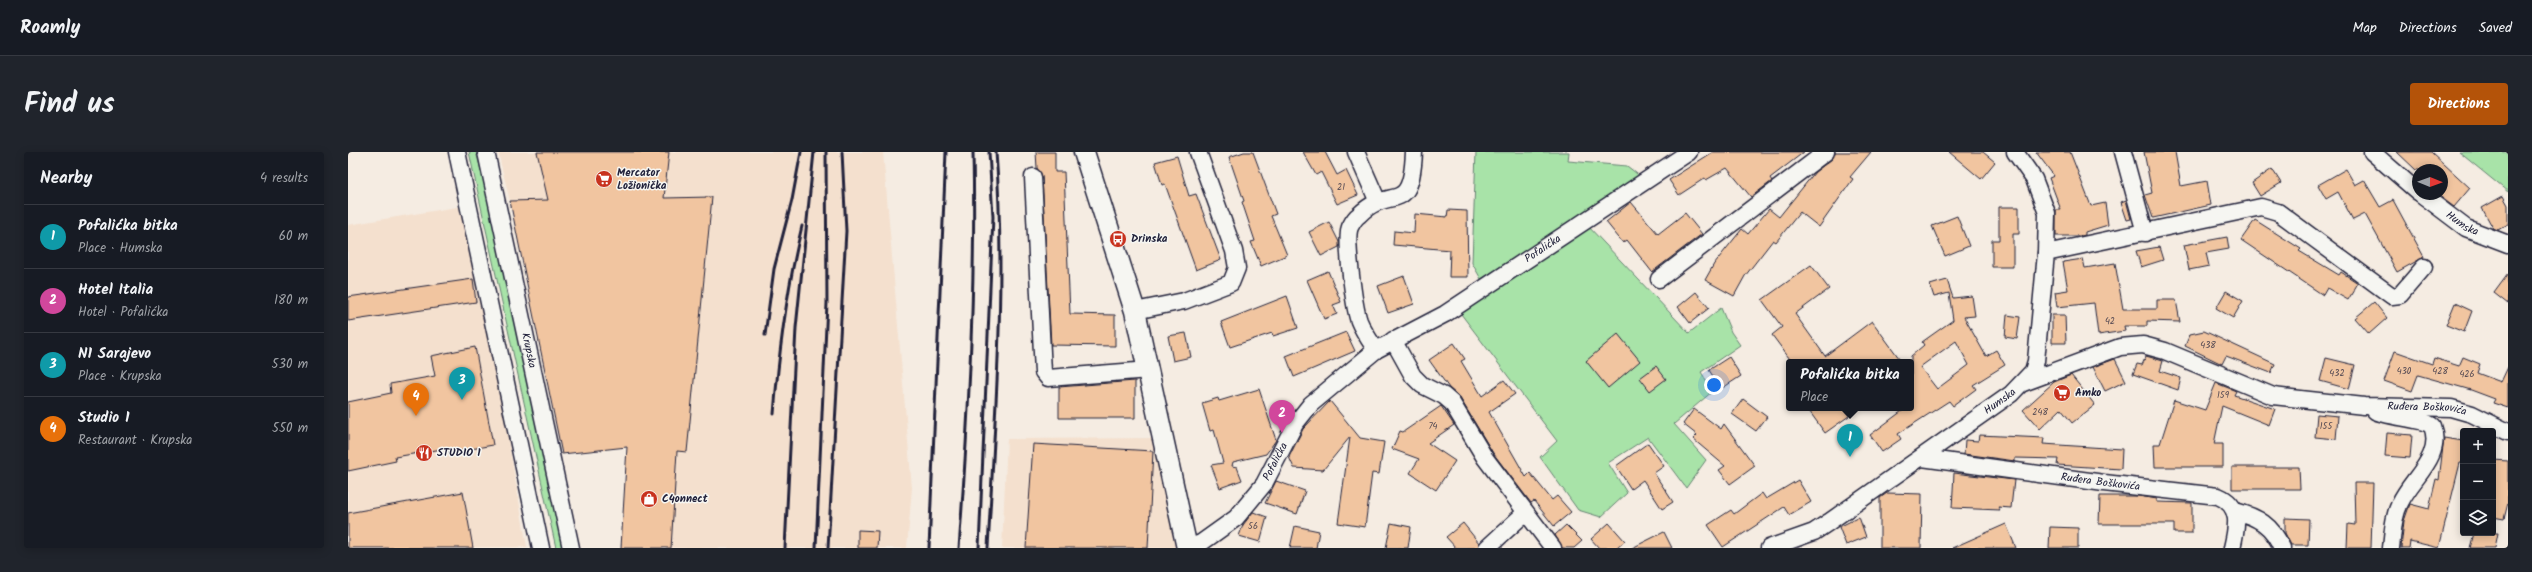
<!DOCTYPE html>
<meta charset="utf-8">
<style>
:root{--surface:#171b24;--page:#20242c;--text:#f1f3f6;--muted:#9ea1a6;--line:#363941;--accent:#b45309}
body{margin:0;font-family:Kalam,sans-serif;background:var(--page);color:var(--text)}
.controls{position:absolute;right:12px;bottom:12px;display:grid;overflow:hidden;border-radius:4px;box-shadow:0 2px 10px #0003}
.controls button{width:36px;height:36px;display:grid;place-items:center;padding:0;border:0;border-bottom:1px solid var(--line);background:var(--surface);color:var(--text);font:20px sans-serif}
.compass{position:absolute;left:2064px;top:12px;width:36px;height:36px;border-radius:50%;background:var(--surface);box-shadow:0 2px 10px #0003;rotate:91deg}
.you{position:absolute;left:1366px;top:233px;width:14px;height:14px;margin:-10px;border:3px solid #fff;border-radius:50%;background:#1a73e8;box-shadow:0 0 0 6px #1a73e833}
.badge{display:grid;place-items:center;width:26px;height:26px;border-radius:50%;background:var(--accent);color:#fff;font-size:13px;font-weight:700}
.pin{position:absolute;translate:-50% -33px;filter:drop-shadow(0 1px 2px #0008)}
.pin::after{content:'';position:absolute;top:21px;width:14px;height:12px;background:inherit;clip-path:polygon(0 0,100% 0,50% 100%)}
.popup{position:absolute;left:1438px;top:207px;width:128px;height:52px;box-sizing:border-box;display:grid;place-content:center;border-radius:4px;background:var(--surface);filter:drop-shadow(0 1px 3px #0005);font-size:13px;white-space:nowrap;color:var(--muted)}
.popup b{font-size:15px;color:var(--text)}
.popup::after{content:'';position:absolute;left:50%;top:100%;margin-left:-8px;border:8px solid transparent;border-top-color:var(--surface)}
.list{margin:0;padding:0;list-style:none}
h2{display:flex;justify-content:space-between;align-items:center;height:52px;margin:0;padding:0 16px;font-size:17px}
h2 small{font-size:13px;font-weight:400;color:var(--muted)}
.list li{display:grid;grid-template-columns:26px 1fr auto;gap:12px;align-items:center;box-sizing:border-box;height:64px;padding:0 16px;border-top:1px solid var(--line)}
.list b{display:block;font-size:15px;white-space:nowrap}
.list p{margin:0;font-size:13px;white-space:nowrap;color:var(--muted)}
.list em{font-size:13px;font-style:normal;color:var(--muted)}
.icon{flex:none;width:22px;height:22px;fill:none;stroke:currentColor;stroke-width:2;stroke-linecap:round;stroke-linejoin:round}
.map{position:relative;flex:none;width:2160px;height:396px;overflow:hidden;border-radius:4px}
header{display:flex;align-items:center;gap:24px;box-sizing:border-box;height:56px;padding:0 20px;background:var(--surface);border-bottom:1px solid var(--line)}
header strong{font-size:19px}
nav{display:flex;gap:22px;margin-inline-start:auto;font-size:14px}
.intro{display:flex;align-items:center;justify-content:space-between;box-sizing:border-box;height:96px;padding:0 24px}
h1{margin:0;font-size:28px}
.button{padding:10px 18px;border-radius:4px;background:var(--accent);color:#fff;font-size:14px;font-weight:700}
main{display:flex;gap:24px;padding:0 24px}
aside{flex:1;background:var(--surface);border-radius:4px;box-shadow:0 2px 10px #0003}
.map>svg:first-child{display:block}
</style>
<header>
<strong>Roamly</strong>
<nav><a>Map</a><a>Directions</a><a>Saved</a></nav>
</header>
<div class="intro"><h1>Find us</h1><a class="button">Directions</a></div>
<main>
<aside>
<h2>Nearby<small>4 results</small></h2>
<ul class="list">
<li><span class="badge" style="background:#0f9aa8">1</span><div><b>Pofalićka bitka</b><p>Place · Humska</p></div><em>60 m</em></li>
<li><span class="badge" style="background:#d1479c">2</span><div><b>Hotel Italia</b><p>Hotel · Pofalićka</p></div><em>180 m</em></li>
<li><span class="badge" style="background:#0f9aa8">3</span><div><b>N1 Sarajevo</b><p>Place · Krupska</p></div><em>530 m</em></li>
<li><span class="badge" style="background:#e8710a">4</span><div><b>Studio 1</b><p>Restaurant · Krupska</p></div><em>550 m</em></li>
</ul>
</aside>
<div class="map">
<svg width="2160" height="396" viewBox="0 0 2160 396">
<rect width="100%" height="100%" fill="#f5ece2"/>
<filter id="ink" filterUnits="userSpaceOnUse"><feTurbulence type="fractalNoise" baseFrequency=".025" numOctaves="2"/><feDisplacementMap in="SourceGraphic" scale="8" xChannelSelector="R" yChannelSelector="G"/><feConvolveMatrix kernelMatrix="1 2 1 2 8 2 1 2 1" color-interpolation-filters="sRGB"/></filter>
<g filter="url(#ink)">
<path fill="#f4e0ce" d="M150,0H535L564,336L559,396H273L279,295L339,299L364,45L162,49Z
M115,54L143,189L179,395L0,396V73Z
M815,286L839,396H654L659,287Z"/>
<path fill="#a8e3a8" stroke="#658272" d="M121,0H128L143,54L218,396H208Z
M1128,0H1221L1220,9L1279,14L1293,25L1133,127L1124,111Z
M2111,0H2160V40Z
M1239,73L1341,181L1373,156L1383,180L1392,193L1353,220L1365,239L1326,272L1358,308L1338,336L1300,285L1260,311L1279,341L1253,365L1230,358L1192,305L1209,289L1110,158Z"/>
<path fill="#f1c5a0" stroke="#22223b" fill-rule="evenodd" d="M189,0H321L316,46L364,45L339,300L329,299L323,396H273L279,295L214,302L162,49L200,48Z
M688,0H707V20H716L722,162L767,163V194L703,193L694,25L689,16Z
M896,0H905L928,62L923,64L939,103L913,114L903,90L907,89L894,50L896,49L881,5Z
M955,0H977L989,23L998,18L1010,43L989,52L973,20L968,23Z
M1365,0H1456L1422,26L1424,29L1403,45L1379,16L1358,28L1357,26L1331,43L1321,28Z
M1487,0H1523L1502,25L1505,27L1471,75L1452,60L1428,90L1425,88L1397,124L1386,144L1357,128L1366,112L1394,77L1400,82L1421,57L1431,65L1467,20L1484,7Z
M1601,0H1635L1647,10L1633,27Z
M1688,0H1722L1743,54L1757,51L1760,73L1737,80V83L1733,84H1708V58H1713L1701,26L1706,24Z
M1796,0H1827L1833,34L1859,29L1863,53L1805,66L1797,43L1804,41Z
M2049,0H2083L2122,36L2106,55L2090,43L2094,42V18H2068Z
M829,4L841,44L848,42L873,108L848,118L817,32L814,33L807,10Z
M1924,17L1933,31L1912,44L1904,31Z
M1998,17L2007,33L2016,28L2032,55L2045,48L2076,105L2049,120L2017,62L2005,68L1990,40L1978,47L1970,33Z
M2155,44L2160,53V72L2150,78L2145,76L2134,56Z
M1778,48L1783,67L1779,68L1773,50Z
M1283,50L1310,82L1337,61L1354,82L1304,120L1279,88L1275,91L1258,70Z
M1651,55H1671V82H1665V115H1644V88H1651Z
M1100,58L1119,59L1120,125H1101L1102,98L1045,93L1046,79L1066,81L1067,62L1099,65Z
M1609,64L1621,94L1597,104L1584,74Z
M1907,68L1953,97L1951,99L1991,123L1993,120L2010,131L2000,148L1979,136L1975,143L1893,88Z
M981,70L991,90V95L973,104L961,80Z
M1879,85L1881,97L1858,101L1861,114L1841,118L1836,93Z
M1811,95L1815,108L1793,115L1788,99Z
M1735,107L1737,116L1767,111L1775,157H1809V148H1828L1832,170L1799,169V174H1776L1777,179L1750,183L1746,151L1709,155L1707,140L1720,138L1715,110Z
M1463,113L1481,137L1447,162L1477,204L1524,169L1554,210H1444L1424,183L1434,175L1414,148Z
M980,119L993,150L985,153L989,162L976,167L959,128Z
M2160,122V152L2146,141Z
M1056,124L1066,152L1040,161L1030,134Z
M125,127L128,150L0,169V145Z
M1599,128L1605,146L1624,144L1627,164L1616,165L1638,204L1648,198L1657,213L1625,233L1628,237L1605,254L1601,249L1550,282L1553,287L1534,300L1522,283L1558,256H1563V204L1576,193L1574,190L1605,168L1601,141L1586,145L1582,133ZM1608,189L1621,213L1589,237L1572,215Z
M1878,139L1895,149L1885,166L1868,156Z
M1348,140L1361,156L1342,171L1330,155Z
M939,144L950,176L925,184L924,181L882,195L873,170Z
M2026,150L2039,166L2021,182L2007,166Z
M2107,151L2124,159L2116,180L2098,173Z
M1659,163L1672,165L1669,187L1657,185Z
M1704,163H1717L1718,191H1704Z
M1856,179L1927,212L1923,221L1878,204L1874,212L1837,194L1842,182Z
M998,180L1007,199L946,225L938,204Z
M838,181L843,205L825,209L820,184Z
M1270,182L1292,209L1260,236L1238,209Z
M1106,191L1117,207L1113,209L1134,244L1156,228L1167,242L1141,260L1178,325L1182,321L1204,348L1209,344L1223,360L1206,374L1186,349L1183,351L1145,301L1112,246L1101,236L1081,208Z
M127,195L145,293L101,301L100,296L47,305L48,309L0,319V250L43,241L42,232L87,224L83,204Z
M2047,199L2084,212L2086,206L2111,214L2115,205L2132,212L2129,221L2153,230L2160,215V256L2145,251L2147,247L2123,238L2070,223L2064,239L2036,229Z
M1798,204L1815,209L1812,219L1833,226L1830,238L1785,222L1789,212L1794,213Z
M1381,205L1393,224L1373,237L1361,218Z
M1978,206L2007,213L2001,237L1972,229Z
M1767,207L1778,229L1757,239L1745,215Z
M1308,214L1318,227L1302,239L1292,226Z
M1723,223L1747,253L1724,271L1713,257L1692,277L1675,258L1706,230Z
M787,229V266H711V235Z
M1868,231L1888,239L1886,243L1927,257L1921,273L1874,254L1866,292H1875V315H1807L1806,292H1812L1826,248L1857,258Z
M911,237L928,288L918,302L885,310L884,314L889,315L894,328L872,336L863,313L875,311L866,278L862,279L854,251L870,246L871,249Z
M1395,247L1419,265L1408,279L1384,262Z
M982,249L1012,286L1036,290L1031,322L1024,321L1017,375L990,371L1002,285L975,318L946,316L941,305L955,277Z
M1093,254L1106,273L1080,291L1107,309L1088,338L1062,321L1071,307L1044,297L1052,279L1055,280Z
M1459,256H1495L1501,264L1477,281Z
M1346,257L1373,277L1376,272L1407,314L1382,332L1371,318L1377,314L1345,287L1349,283L1335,272Z
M1969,262L1990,264L1988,287L1967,285Z
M2039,281L2064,283L2062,306L2037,304Z
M1631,283L1696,286L1695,292L1774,297L1773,317L1709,313L1710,307L1667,306V309L1616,302L1617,288L1630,289Z
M2096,286L2115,289V311H2112L2091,396L2062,389L2061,396H2053L2056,369L2062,352L2081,357L2088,327L2091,328Z
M1300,291L1316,314L1306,321L1325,350L1314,357L1295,328L1283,337L1268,314Z
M685,292L805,299L800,396H678Z
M2145,308L2160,309V351L2156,367L2145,365Z
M1884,315H1951L1952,337H1884Z
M1606,321L1666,328L1663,356L1650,355L1652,358L1604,356Z
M1450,328L1463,350L1441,363L1436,355L1375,395L1360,373L1383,358L1386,362L1414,341L1418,347Z
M928,329L957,339L949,362L917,351Z
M2006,331H2025L2023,396H1999L2000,372L2007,373Z
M115,340L125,396H0V361Z
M1539,341L1574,342L1573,396H1532V346Z
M1752,344H1790L1809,347V350L1844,351V381H1826V372H1751Z
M905,360L919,365L912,390L891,384L895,373Z
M1511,365L1518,385L1498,393L1491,375Z
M1937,366L1961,367L1960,393H1943L1937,381Z
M1043,371L1063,375L1060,396H1038Z
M1115,371L1131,391L1130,396H1108L1098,385Z
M1261,371L1277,389L1269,396H1251L1243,387Z
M1658,372L1668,396H1604Z
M1218,373L1234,389L1226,396H1214L1207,383Z
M947,374L971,379L968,396H942Z
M1702,375L1730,376V396H1701Z
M510,378L530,379L529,396H510Z
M1316,380L1324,396H1284Z
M2126,381H2150L2147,396H2122Z"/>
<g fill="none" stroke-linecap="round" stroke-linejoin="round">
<g stroke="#22223b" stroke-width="19">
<g id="minor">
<path d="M109,0L193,396"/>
<path id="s1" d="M138,0L223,396"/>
<path d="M1008,0L1030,50"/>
<path d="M1775,0L1797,81"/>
<path d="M2024,0L2070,40"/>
<path d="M685,25L695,220L700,226L801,218"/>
<path id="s2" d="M2073,42L2118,76L2160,92"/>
<path d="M1698,101L1913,55L1930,60L2044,144L2052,143L2076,115"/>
<path d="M1311,127L1478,0"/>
<path d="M787,159L836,149L883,131L889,116L886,99L850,0"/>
<path d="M1045,188L1065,224L1074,233L1096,244L1104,251L1137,306L1205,396"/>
<path d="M1028,198C1022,189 1015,179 1011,169C1006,155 997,87 1002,75C1004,71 1008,65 1011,63C1043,31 1063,67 1066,0"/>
<path id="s3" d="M1675,231L1772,195L1795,193L1817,199L1925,244L2016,254L2103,256L2124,262L2160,280"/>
<path d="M2027,259C2040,265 2077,267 2084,274C2096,305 2063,326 2052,351C2045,365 2045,380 2043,396"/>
<path id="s4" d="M1574,306L1756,331L1870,344C1894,354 1889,375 1884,396"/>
<path d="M1887,359C1910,365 1924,373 1934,396"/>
<path id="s5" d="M839,396L853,391L888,366L916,332L947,272L963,252L1028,198L1097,162L1341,0"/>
<path d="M1139,396L1177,361"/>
<path id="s6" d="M1421,396L1466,380L1481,370L1663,242L1685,219L1688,209L1698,101L1699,61L1686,27L1667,0"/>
</g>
</g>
<g stroke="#22223b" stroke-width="23">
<path id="major" d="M736,0L787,159L839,396"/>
</g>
<use href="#minor" stroke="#f6f6f2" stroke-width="16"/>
<use href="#major" stroke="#f6f6f2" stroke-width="20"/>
<path stroke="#22223b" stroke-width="3" d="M417,183L426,117L444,48L453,0
M426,262C431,198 439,136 454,74
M437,396L448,176L466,0
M468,396L479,151L478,0
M480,396L498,79L494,0
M581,396L598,0
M611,396C621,264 628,132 625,0
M631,396L645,65L641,0
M640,396C647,264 658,132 648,0"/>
</g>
</g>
<defs>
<g id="supermarket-disc" transform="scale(0.9)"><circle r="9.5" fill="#c8321e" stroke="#f6f6f2"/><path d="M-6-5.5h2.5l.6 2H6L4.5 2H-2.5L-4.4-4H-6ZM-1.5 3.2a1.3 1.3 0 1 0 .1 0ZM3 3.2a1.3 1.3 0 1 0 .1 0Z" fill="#fff"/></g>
<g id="bus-disc" transform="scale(0.9)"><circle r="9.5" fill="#c8321e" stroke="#f6f6f2"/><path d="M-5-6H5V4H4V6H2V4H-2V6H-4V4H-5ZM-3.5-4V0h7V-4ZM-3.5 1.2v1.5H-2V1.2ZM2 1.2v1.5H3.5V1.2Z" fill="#fff"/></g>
<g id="restaurant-disc" transform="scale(0.9)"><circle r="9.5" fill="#c8321e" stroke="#f6f6f2"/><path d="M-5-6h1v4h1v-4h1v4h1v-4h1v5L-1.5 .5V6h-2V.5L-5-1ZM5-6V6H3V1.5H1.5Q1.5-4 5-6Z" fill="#fff"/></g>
<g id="shop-disc" transform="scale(0.9)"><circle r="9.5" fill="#c8321e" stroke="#f6f6f2"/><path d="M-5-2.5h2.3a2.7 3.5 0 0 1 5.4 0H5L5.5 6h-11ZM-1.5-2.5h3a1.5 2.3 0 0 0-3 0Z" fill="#fff"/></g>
</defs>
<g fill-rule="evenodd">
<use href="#supermarket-disc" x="256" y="27"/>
<use href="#bus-disc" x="770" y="87"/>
<use href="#supermarket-disc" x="1714" y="241"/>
<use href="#restaurant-disc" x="76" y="301"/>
<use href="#shop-disc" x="301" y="347"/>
</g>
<g text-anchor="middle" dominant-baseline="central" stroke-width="3" stroke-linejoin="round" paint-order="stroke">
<g font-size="9" fill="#564b54">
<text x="993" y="35">21</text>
<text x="1762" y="169">42</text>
<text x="1860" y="193">438</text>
<text x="2056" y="219">430</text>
<text x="2092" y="219">428</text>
<text x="1989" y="221">432</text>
<text x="2119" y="222">426</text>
<text x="1875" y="243">159</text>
<text x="1692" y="260">248</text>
<text x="1085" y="274">74</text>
<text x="1978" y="274">155</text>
<text x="905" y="374">56</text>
</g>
<g font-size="11" font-weight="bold" fill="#22223b" stroke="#f6f6f2" text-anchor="start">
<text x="269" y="21">Mercator<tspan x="269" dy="13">Ložionička</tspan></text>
<text x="783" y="87">Drinska</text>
<text x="1727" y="241">Amko</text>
<text x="89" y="301">STUDIO 1</text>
<text x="314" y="347">C4onnect</text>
</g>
<g font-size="11" fill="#22223b" stroke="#f6f6f2">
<text stroke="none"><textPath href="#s2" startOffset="51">Humska</textPath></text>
<text stroke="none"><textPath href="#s5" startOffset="475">Pofalićka</textPath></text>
<text stroke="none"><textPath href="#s1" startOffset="203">Krupska</textPath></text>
<text stroke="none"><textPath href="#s6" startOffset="275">Humska</textPath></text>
<text stroke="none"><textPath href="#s3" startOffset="421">Ruđera Boškovića</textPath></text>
<text stroke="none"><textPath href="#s5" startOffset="127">Pofalićka</textPath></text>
<text stroke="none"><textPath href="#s4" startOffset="180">Ruđera Boškovića</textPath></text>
</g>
</g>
</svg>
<div class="controls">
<button>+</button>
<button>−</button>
<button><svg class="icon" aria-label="layers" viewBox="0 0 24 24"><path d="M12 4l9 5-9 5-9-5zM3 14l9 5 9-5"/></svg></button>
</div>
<svg class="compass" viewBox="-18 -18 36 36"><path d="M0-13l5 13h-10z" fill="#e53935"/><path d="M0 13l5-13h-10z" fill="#9ea1a6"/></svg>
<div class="you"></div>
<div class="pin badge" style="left:1502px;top:305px;background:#0f9aa8">1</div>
<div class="popup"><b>Pofalićka bitka</b>Place</div>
<div class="pin badge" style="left:934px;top:281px;background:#d1479c">2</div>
<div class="pin badge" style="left:114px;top:248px;background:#0f9aa8">3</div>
<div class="pin badge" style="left:68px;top:264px;background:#e8710a">4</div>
</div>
</main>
